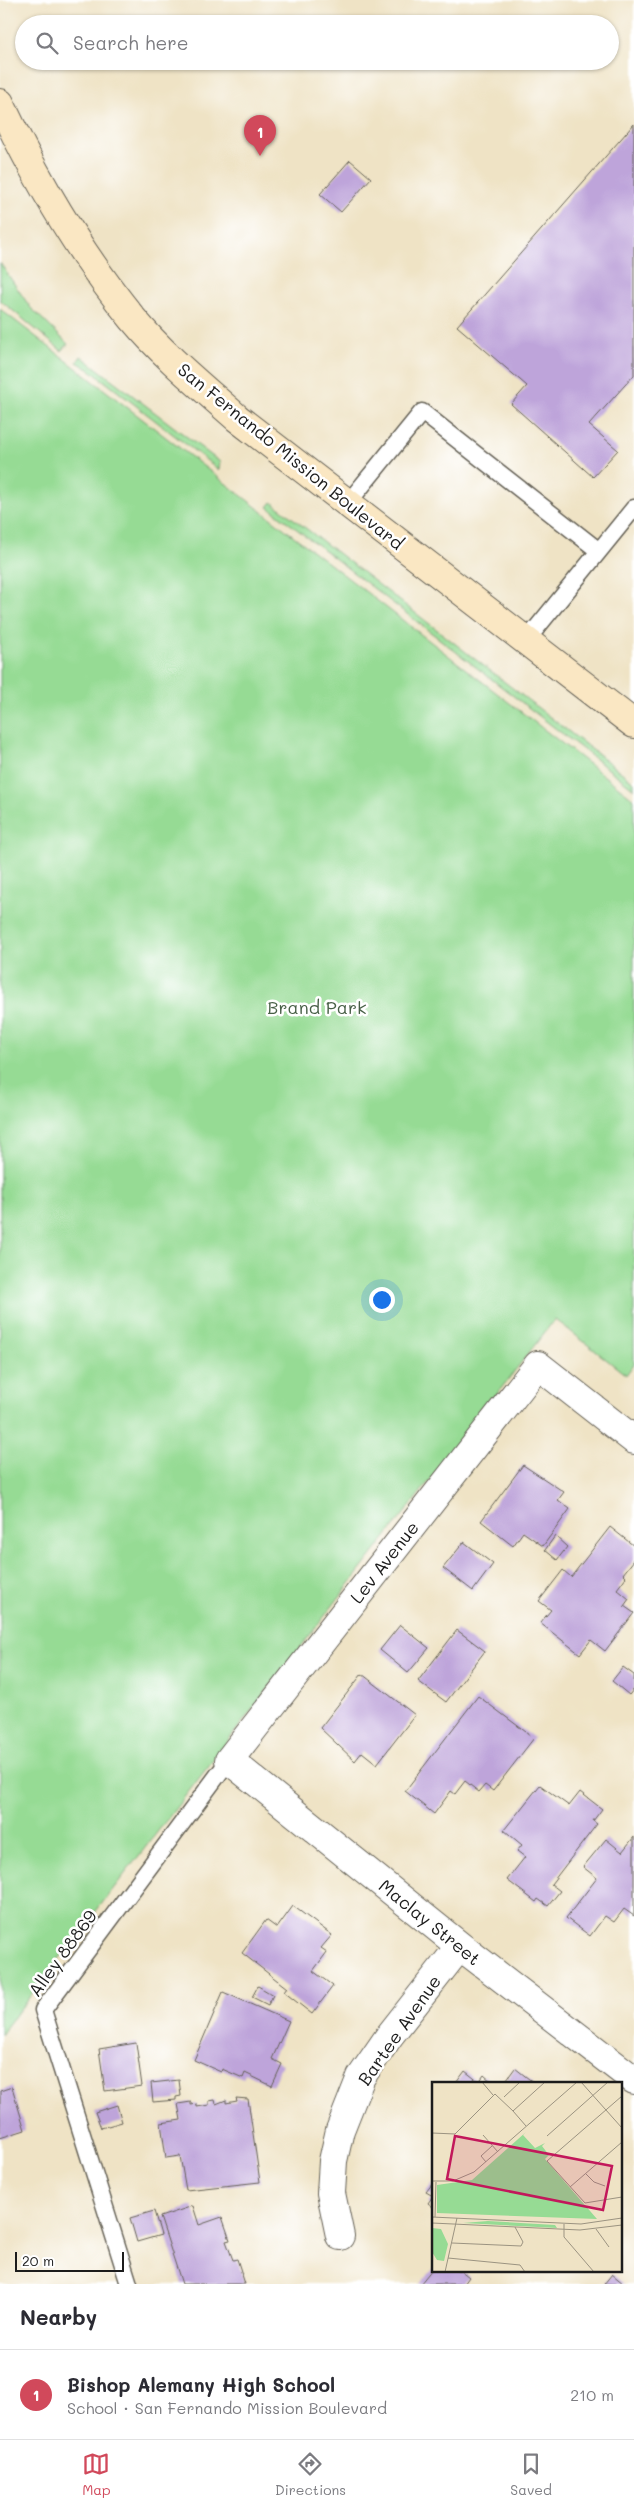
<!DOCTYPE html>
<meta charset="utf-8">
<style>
:root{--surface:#fff;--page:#f7f7f7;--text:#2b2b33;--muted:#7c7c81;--line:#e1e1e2;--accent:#d1495b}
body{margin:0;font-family:Mali,sans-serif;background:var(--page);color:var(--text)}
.scale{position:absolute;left:15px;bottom:12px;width:109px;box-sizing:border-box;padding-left:5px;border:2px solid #1c1c1c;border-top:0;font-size:14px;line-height:18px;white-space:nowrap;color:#1c1c1c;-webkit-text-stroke:4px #fff;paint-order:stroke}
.you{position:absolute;left:381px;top:1299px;width:18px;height:18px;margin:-12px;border:4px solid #fff;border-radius:50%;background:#1a73e8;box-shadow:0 0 0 8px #1a73e833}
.badge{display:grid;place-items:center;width:32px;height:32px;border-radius:50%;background:var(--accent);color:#fff;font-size:16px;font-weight:700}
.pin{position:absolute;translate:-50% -41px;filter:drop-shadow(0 1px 2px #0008)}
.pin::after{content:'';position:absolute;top:26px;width:18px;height:15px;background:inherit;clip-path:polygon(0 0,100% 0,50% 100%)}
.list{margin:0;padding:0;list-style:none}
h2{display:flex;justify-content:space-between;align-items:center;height:65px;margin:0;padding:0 20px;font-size:21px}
h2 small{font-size:16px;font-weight:400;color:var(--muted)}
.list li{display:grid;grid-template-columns:32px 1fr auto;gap:15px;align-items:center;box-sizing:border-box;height:90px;padding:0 20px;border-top:1px solid var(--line)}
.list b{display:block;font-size:19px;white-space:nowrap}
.list p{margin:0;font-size:16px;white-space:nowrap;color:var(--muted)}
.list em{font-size:16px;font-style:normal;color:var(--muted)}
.icon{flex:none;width:28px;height:28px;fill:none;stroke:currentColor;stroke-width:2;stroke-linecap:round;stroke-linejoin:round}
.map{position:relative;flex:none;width:634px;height:2284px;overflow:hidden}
.search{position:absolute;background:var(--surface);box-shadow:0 1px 4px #0004;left:15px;right:15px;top:15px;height:55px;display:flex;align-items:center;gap:12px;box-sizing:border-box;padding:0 18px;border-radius:28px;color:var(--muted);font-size:19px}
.sheet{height:155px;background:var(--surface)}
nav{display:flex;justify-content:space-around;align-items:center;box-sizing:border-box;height:70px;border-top:1px solid var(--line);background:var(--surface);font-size:14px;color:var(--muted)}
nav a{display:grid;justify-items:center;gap:2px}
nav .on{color:var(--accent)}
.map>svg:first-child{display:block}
</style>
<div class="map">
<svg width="634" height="2284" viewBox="0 0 634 2284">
<rect width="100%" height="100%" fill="#fff"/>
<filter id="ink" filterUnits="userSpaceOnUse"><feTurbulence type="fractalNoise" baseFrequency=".02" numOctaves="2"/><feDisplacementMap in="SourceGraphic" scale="10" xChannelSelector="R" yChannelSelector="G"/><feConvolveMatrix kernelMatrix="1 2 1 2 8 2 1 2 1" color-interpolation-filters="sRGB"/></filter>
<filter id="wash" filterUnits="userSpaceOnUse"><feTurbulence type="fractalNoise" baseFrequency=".0096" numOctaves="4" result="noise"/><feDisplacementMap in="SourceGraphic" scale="20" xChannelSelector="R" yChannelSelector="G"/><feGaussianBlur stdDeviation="1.12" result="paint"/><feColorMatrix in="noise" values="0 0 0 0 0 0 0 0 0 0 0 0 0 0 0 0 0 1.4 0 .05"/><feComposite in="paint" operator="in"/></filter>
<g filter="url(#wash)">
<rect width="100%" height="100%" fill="#efe3c5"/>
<path fill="#96db94" stroke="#597c58" d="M0,263L30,307L68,344L62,351L0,300Z
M0,309L634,799V1364L626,1375L555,1319L0,2035Z
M81,356L220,462L219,470L90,370L77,362Z
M272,502L634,782V789L268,507Z"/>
<g id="blocks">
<path fill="#bea4da" d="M634,124V375L589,425L618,450L593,477L511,404L527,386L457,326Z
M350,160L371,178L341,212L320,194Z
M523,1465L564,1492L558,1500L570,1509L543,1546L523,1532L513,1546L481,1521Z
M610,1527L634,1546V1560L623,1574L626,1577L617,1589L629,1599L624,1606L634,1613L605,1651L591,1640L580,1654L540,1623L551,1610L539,1601L563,1570L571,1577Z
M555,1536L567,1547L557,1560L545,1550Z
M464,1542L493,1564L473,1591L443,1568Z
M400,1625L429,1648L408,1673L380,1650Z
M457,1630L485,1651L446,1702L418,1681Z
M623,1667L634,1675V1689L629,1695L612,1681Z
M362,1674L415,1715L377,1764L362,1752L355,1761L320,1728Z
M478,1696L534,1738L493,1791L485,1785L479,1792L465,1781L455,1794L451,1791L434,1814L405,1791Z
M540,1785L569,1806L580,1792L602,1809L593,1821L597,1824L551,1884L560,1891L548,1906L538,1899L536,1902L507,1880L525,1857L517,1851L522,1845L504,1830Z
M634,1837V1916L624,1909L614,1922L605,1916L590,1936L566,1918L597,1878L583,1867L606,1839L622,1852Z
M293,1906L332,1935L321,1948L327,1952L313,1971L333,1986L312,2014L284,1992L287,1988L242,1953L266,1920L277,1928Z
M258,1986L273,1995L268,2005L252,1997Z
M223,1992L289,2021L272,2059L282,2064L272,2086L245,2073L243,2078L222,2069L221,2072L194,2060Z
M136,2043L142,2086L105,2091L99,2049Z
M515,2068L534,2083H504Z
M465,2071L479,2082L484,2075L493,2083H456Z
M179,2080L181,2096L176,2097V2100L153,2102L151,2083Z
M12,2087L25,2130L0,2138V2091Z
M236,2098L248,2099L260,2182L186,2190L180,2156L166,2158L161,2123L181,2120L178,2104L191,2102V2105L197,2104V2107L209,2105V2101L215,2100L216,2104L226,2100V2103L237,2101Z
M117,2105L122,2122L101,2128L95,2112Z
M433,2183V2207L428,2203L433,2196L426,2192Z
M193,2206L199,2225L222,2217L230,2240L226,2241L233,2260L237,2259L245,2284H182L160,2217Z
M154,2211L161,2235L137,2242L130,2218Z
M433,2268V2270H460L469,2277L464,2284H420Z
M612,2274L624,2284H604Z"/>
</g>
</g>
<g filter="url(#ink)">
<use href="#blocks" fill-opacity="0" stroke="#666257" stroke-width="1"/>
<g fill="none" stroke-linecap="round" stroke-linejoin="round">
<g stroke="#666257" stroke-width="19">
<path id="lane" d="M348,503L422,412L599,551
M526,641L634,508
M129,2284L43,2010L229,1760"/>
</g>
<g stroke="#666257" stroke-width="30">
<path id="street" d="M634,1440L538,1365L229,1760L460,1946L634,2080
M340,2236L331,2193L333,2161L340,2130L361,2077L390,2035L460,1946"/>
</g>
<g stroke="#666257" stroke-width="30">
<path id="secondary" d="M0,103C36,179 79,253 133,319C164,356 201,386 237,418L634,724"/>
</g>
<use href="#lane" stroke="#fff" stroke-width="16"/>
<use href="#street" stroke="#fff" stroke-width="28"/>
<use href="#secondary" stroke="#fae7c3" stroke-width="28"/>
</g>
</g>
<g text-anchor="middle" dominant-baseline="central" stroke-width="5" stroke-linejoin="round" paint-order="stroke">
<g font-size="18" fill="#1c1c1c" stroke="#fff">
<text transform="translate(291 456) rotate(39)">San Fernando Mission Boulevard</text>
<text transform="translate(384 1562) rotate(-52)">Lev Avenue</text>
<text transform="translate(430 1922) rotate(39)">Maclay Street</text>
<text transform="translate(62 1953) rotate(-54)">Alley 88869</text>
<text transform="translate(399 2030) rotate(-55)">Bartee Avenue</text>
</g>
<g font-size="18" fill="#475f46" stroke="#fff">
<text x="317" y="1007">Brand Park</text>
</g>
</g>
<g transform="translate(432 2082)">
<rect width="190" height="190" fill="#efe3c5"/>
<path d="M94,50L91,53L103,66L113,61L110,64L117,73L113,77L165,137L5,131V103L40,98ZM56,139L123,143L125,146L31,141ZM0,146L9,147L16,162L12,179L5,178L0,170Z" fill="#96db94"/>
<path fill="none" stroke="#9b9381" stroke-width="1" d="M50,0L61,13M149,0L190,46M190,14L115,79L153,121L190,115M72,15L88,0M94,44L81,29L113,0M0,51L23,52L63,12L81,29M51,53L66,70M115,54L176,0M54,80L49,74L60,64M154,92L162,100L173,104M0,99H21L42,90L145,0M138,105L190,60M0,135L149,142L190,136M3,135L4,100M0,141L148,148L190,143M132,142V155L162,190M164,147L177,165M20,161L89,164L91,160L83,145M16,176L88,183L93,190M13,190L25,136"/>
<path fill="#c2185b" fill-opacity="0.15" stroke="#c2185b" stroke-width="2.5" d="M23,54L180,84L171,128L15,97Z"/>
<rect width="190" height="190" fill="none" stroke="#1c1c1c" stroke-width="2.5"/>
</g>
</svg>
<div class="scale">20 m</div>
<div class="you"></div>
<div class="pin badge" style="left:260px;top:156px">1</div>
<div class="search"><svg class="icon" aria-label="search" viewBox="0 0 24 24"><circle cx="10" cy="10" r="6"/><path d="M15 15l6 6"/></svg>Search here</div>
</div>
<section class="sheet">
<h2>Nearby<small></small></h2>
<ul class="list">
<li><span class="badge">1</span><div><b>Bishop Alemany High School</b><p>School · San Fernando Mission Boulevard</p></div><em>210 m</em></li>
</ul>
</section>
<nav>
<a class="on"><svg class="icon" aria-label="map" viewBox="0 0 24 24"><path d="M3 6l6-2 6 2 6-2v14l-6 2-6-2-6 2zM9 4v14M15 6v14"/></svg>Map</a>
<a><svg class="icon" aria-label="directions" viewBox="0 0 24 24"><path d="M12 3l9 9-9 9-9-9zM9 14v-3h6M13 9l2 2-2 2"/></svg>Directions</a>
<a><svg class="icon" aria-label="saved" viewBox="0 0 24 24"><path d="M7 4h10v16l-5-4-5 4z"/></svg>Saved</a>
</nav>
